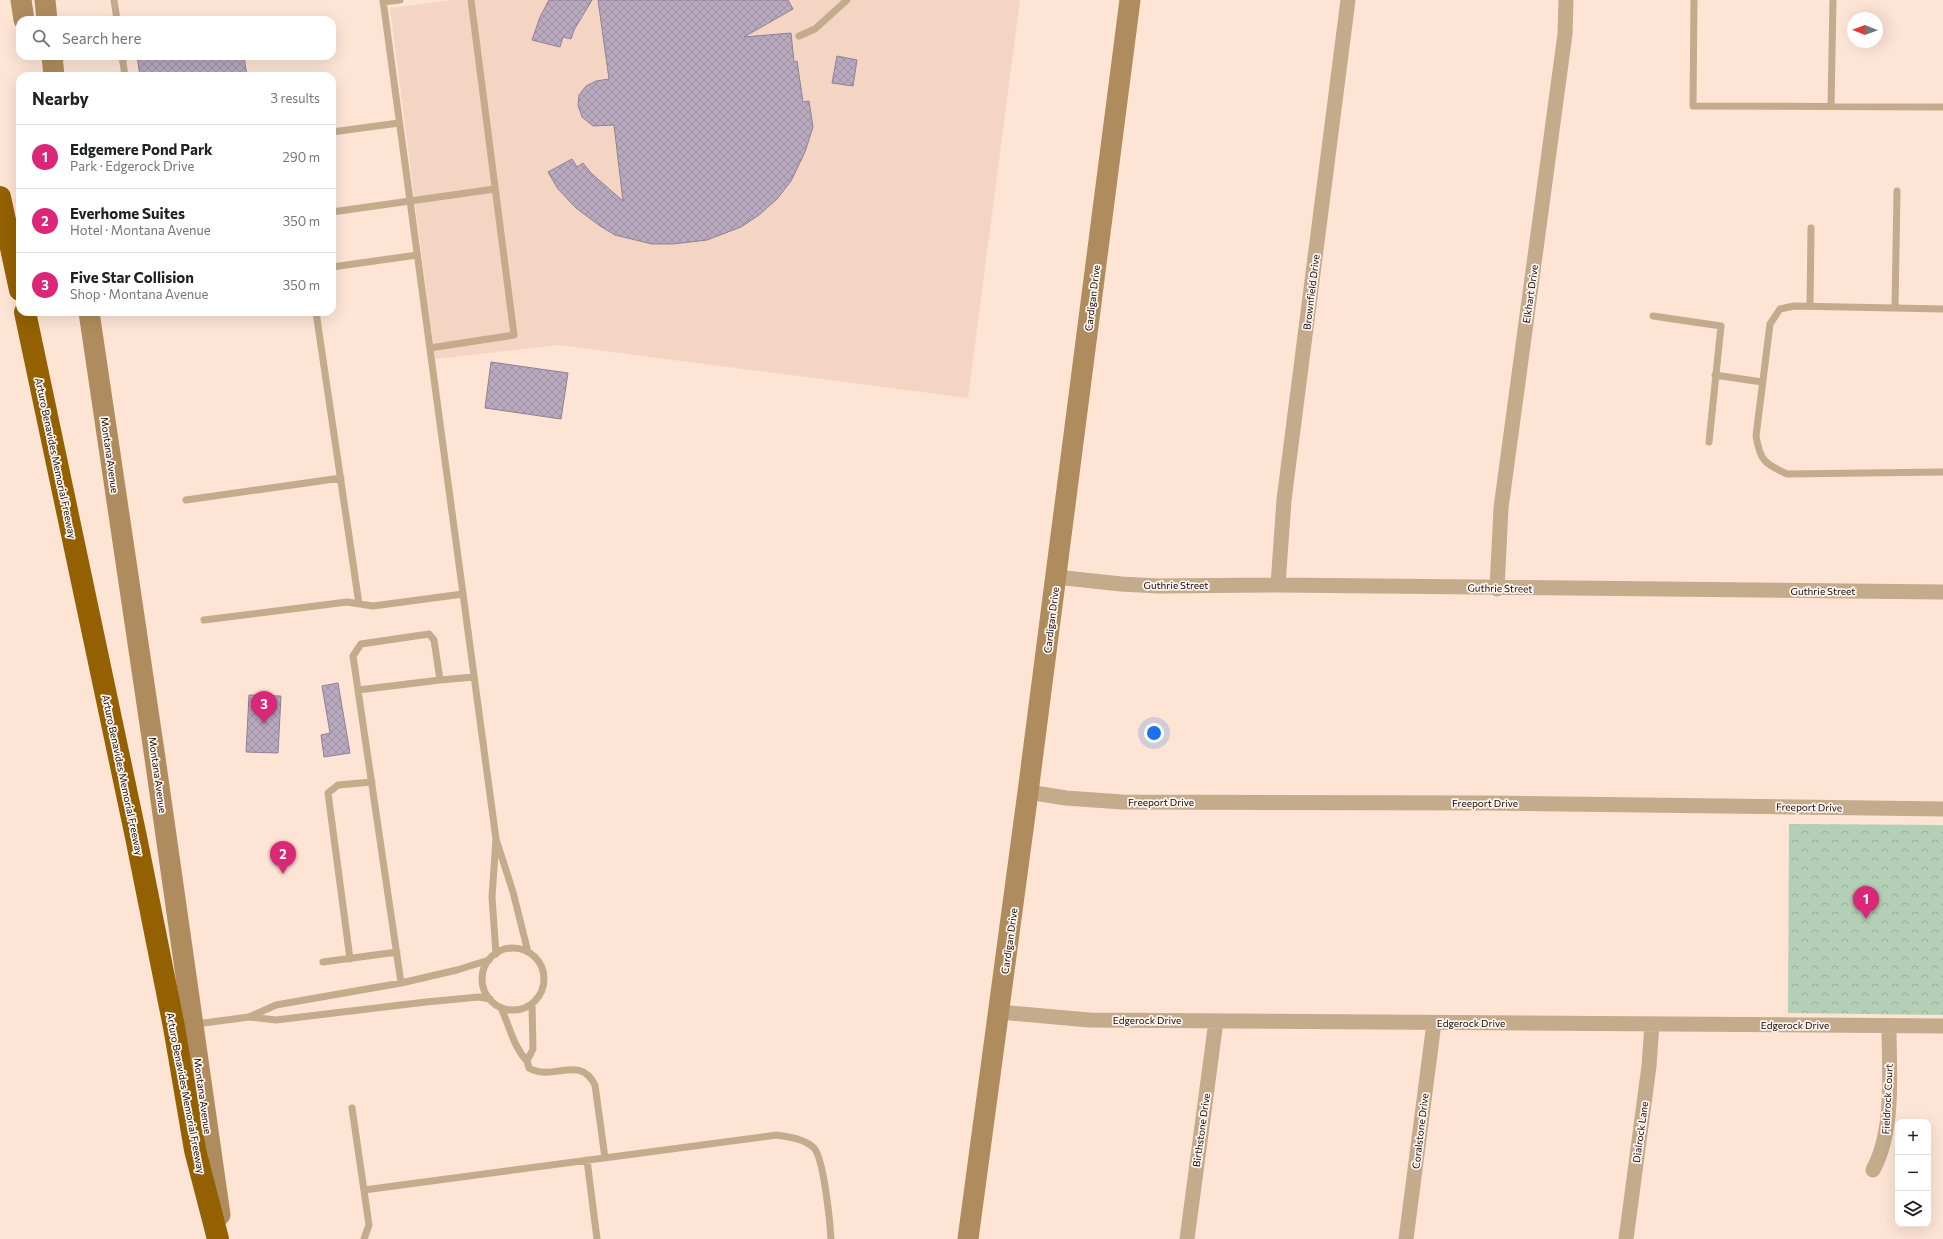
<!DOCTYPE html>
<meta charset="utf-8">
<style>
:root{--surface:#fff;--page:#f6f6f6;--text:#202124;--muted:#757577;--line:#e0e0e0;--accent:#db2777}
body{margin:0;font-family:Commissioner,sans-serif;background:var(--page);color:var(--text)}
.controls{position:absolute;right:12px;bottom:12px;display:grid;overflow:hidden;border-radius:8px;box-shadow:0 4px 16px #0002}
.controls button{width:36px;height:36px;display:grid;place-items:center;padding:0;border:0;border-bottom:1px solid var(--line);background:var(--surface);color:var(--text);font:20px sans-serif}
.compass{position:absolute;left:1847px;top:12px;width:36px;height:36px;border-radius:50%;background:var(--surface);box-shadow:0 4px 16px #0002;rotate:271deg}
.you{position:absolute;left:1154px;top:733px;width:14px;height:14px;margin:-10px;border:3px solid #fff;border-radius:50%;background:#1a73e8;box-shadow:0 0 0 6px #1a73e833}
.badge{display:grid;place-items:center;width:26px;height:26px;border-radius:50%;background:var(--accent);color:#fff;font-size:13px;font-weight:700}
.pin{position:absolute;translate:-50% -33px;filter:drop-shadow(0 1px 2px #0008)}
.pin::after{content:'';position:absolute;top:21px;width:14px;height:12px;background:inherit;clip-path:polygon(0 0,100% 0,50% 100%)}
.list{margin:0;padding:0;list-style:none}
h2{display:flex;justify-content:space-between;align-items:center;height:52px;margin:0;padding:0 16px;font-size:17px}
h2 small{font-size:13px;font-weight:400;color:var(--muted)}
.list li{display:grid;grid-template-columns:26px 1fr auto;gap:12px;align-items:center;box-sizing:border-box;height:64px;padding:0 16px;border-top:1px solid var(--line)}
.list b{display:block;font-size:15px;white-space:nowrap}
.list p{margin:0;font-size:13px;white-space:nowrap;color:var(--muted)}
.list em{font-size:13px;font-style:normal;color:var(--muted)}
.icon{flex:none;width:22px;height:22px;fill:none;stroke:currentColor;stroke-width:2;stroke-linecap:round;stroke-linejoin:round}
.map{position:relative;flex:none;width:1943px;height:1239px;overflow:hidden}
.search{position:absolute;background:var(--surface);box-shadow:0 4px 16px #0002;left:16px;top:16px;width:320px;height:44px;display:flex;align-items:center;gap:10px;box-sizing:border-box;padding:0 14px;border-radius:12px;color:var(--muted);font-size:15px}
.panel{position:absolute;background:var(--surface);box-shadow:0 4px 16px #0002;left:16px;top:72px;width:320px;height:244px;border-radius:12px}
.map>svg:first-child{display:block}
</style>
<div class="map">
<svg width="1943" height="1239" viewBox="0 0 1943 1239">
<defs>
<pattern id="park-crowns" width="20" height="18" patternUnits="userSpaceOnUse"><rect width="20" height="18" fill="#b3cfb5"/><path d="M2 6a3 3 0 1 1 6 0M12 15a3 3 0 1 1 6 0" fill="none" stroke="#99b09a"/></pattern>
<pattern id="building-cross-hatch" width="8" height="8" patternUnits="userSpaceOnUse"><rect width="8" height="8" fill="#b8a9be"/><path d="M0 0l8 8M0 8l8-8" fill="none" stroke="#9d90a2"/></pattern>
</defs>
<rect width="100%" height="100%" fill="#fde4d5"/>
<path fill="#f4d5c3" d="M451,0H1020L968,398L558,345L435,359L390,8Z"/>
<path fill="url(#park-crowns)" d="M1789,824L1943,825V1015L1788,1013Z"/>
<path fill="url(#building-cross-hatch)" stroke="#8f8296" d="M549,0H592L574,30L571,39L563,37L560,47L532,40L540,17Z
M598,0H788L793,9L744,37L791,33L794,62L797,61L803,102L809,101L813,127L805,152L791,181L777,199L759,215L741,227L707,240L673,244H652L615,235L600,226L576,208L558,189L548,172L572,159L577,167L583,163L591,173L623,201L614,125L593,126L582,117L578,105L579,95L586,86L596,81L609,79Z
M137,56H244L247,76H140Z
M837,56L857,60L853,86L832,83Z
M491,362L568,373L561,419L485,408Z
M338,683L350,753L324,757L321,735L330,733L322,686Z
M249,695L281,696L278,753L246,752Z"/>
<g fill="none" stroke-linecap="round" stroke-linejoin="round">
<path stroke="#c3ab8c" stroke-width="7" d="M114,0L117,20
M383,0L496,839
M1694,0L1693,106L1943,107
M383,2L400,0
M799,36L815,29L847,0
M122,56L125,76
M1831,106L1833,0
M332,132L399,123
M332,212L495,189
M332,267L417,255
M1810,306L1811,228
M1895,308L1897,191
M1943,309L1794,306L1780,309L1770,324L1756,436C1760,461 1765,464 1787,474L1943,472
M316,312L359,604
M1653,316L1721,326L1709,442
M430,348L514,335L471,0
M1715,375L1762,382
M186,500L341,478
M204,620L347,602L373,606L463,594
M358,690L440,680
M482 979a31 31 0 1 1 62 0a31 31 0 1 1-62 0Z
M496,954L492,897L496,839L513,892L528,952
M350,959L328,793L338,785L372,782
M489,960L457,970L401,983L276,1005L249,1017L276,1020L426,1002L479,997L490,999
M323,962L397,952
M401,983L353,656L361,644L429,634L434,640L440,680L474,677
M501,1008C510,1027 513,1046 527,1061L533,1049L532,1004
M196,1024L249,1017
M527,1061L529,1068C554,1082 579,1054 595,1085L605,1158
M352,1108L369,1225L364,1239
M587,1160L597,1239
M364,1190L777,1135C790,1137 805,1139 814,1148C824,1159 830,1223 831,1239"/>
<path stroke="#c3ab8c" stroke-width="15" d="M1056,577L1121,584L1158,586L1278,585L1943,592
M1278,585L1284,500L1348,0
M1497,589L1501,508L1565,34L1566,0
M1028,792L1066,798L1122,802L1488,803L1943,809
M999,1012L1089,1020L1943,1026
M1873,1170C1895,1129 1889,1072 1889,1026
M1187,1239L1216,1021
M1406,1239L1434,1023
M1626,1239L1649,1066L1652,1024"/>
<path stroke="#af8c5d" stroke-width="21" d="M21,0L24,20
M45,0L47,20
M52,56L54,76
M89,312L155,758L220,1215
M968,1239L1028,792L1130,0"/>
<path stroke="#936101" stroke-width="22" d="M0,197L20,290
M25,312L136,837L174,1027L195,1150L218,1239"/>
</g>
<g text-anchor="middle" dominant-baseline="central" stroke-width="3.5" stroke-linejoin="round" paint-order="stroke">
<g font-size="10" fill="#120a06" stroke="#fff4ef">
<text transform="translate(1311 292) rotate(-83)">Brownfield Drive</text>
<text transform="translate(1530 294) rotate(-82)">Elkhart Drive</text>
<text transform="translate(1092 298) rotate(-83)">Cardigan Drive</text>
<text transform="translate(110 455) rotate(82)">Montana Avenue</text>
<text transform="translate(56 458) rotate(78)">Arturo Benavides Memorial Freeway</text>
<text x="1176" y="585">Guthrie Street</text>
<text transform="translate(1500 588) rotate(1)">Guthrie Street</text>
<text x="1823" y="591">Guthrie Street</text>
<text transform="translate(1051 620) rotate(-83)">Cardigan Drive</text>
<text transform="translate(123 775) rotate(78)">Arturo Benavides Memorial Freeway</text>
<text transform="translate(158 775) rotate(82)">Montana Avenue</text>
<text x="1161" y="802">Freeport Drive</text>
<text x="1485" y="803">Freeport Drive</text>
<text transform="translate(1809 807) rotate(1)">Freeport Drive</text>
<text transform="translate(1009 941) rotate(-82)">Cardigan Drive</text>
<text x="1147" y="1020">Edgerock Drive</text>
<text x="1471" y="1023">Edgerock Drive</text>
<text x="1795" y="1025">Edgerock Drive</text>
<text transform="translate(186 1093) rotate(79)">Arturo Benavides Memorial Freeway</text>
<text transform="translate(203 1096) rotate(82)">Montana Avenue</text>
<text transform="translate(1887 1099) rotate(-87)">Fieldrock Court</text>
<text transform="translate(1201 1130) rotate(-82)">Birthstone Drive</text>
<text transform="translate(1420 1131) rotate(-83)">Coralstone Drive</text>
<text transform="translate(1640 1132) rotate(-82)">Dialrock Lane</text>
</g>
</g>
</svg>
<div class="controls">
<button>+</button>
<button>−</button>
<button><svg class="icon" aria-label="layers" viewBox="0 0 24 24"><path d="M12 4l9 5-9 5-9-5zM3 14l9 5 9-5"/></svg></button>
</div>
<svg class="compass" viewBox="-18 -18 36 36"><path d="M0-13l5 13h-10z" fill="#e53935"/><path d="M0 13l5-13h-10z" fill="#757577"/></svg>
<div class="you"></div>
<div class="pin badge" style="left:1866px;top:919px">1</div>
<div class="pin badge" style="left:283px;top:874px">2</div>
<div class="pin badge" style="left:264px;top:724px">3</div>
<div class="search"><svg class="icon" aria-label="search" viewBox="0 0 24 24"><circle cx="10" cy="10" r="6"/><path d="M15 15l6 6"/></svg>Search here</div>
<section class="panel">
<h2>Nearby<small>3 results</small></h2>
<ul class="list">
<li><span class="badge">1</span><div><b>Edgemere Pond Park</b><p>Park · Edgerock Drive</p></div><em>290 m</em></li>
<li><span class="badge">2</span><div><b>Everhome Suites</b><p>Hotel · Montana Avenue</p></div><em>350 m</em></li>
<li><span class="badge">3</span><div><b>Five Star Collision</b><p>Shop · Montana Avenue</p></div><em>350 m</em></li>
</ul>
</section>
</div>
